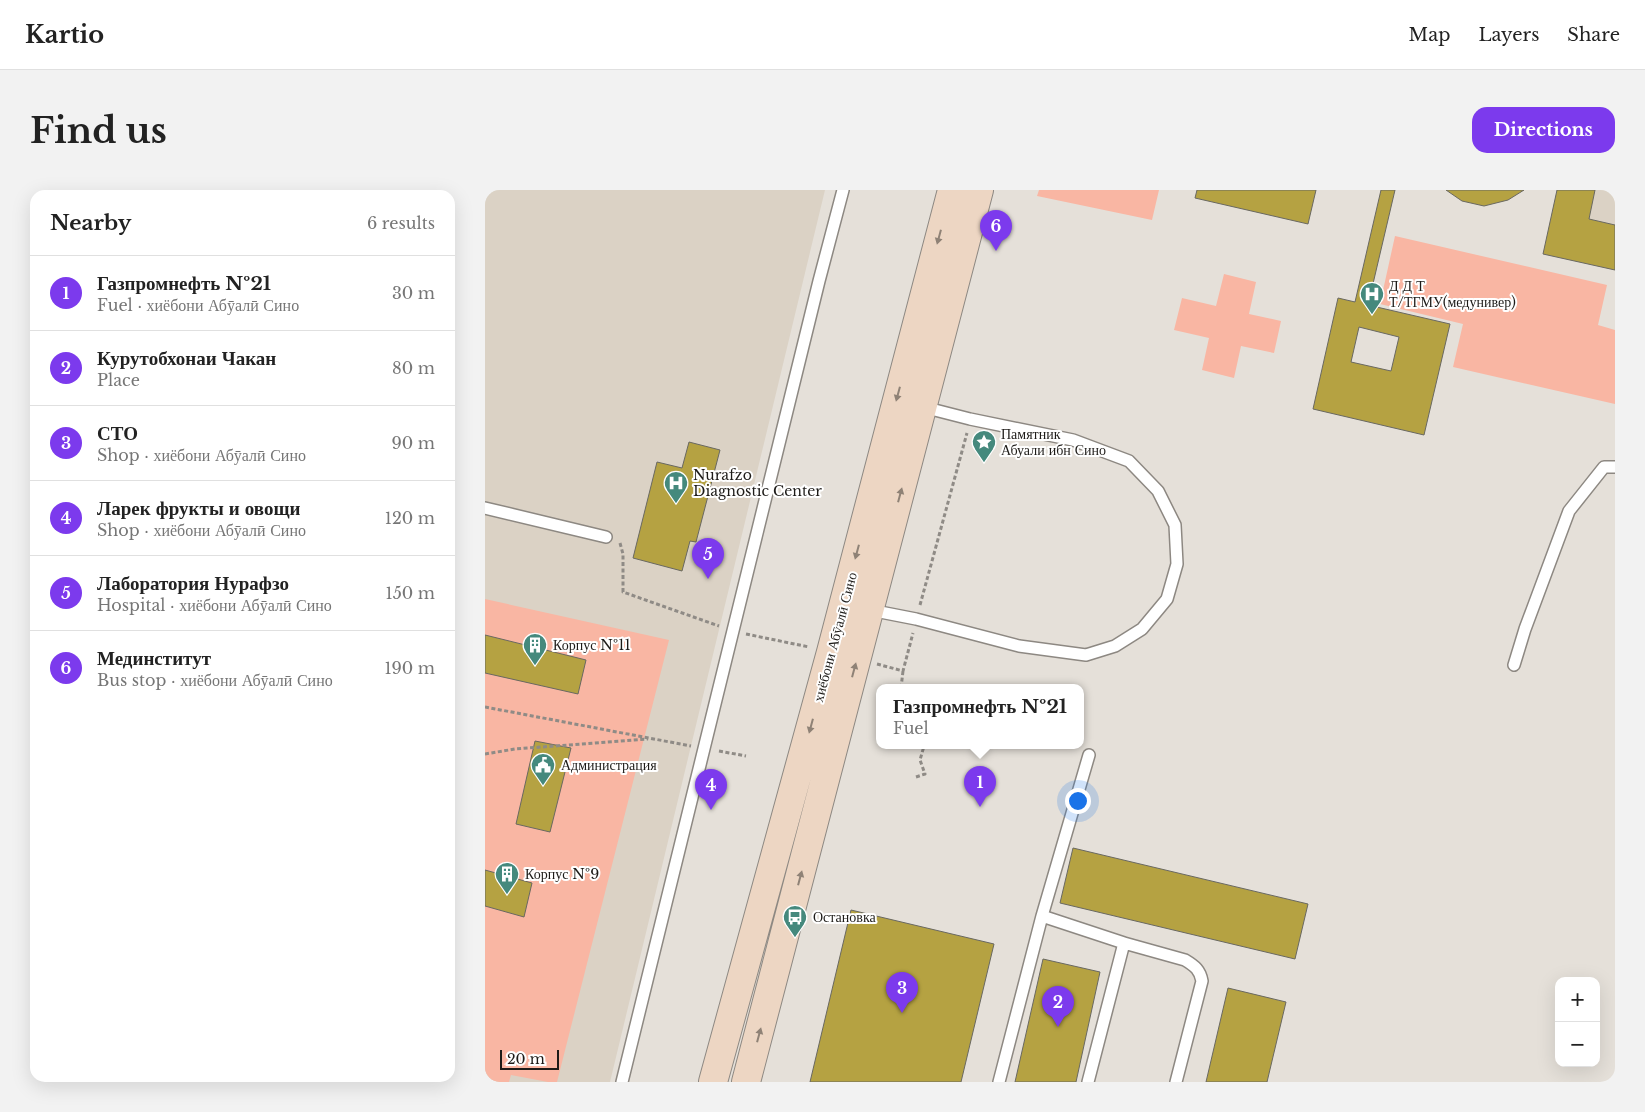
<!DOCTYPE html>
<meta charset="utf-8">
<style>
:root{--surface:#fff;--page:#f2f2f2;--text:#222;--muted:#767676;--line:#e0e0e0;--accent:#7c3aed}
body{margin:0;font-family:"Libre Baskerville",serif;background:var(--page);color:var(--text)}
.controls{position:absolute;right:15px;bottom:15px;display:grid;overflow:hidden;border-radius:10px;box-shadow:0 5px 20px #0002}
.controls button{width:45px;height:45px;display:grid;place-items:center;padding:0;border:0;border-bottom:1px solid var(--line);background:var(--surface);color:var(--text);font:25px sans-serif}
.scale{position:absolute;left:15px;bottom:12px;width:59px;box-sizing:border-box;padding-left:5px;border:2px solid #1d1b18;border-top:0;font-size:14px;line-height:18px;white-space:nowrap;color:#1d1b18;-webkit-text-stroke:4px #fff;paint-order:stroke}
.you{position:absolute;left:592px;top:610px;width:18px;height:18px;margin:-12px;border:4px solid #fff;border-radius:50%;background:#1a73e8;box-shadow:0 0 0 8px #1a73e833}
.badge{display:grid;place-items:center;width:32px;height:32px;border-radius:50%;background:var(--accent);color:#fff;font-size:16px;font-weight:700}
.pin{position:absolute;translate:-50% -41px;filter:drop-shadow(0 1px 2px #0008)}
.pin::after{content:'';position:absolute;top:26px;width:18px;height:15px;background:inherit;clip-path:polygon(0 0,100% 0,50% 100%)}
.popup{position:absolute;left:391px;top:494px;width:208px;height:65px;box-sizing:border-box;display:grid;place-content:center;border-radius:10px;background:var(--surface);filter:drop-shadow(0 1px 4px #0005);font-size:16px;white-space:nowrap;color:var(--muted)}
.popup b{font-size:19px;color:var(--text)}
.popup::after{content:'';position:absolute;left:50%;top:100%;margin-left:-10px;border:10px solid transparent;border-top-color:var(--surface)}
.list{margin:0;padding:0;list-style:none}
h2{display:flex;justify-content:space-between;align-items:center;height:65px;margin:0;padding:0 20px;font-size:21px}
h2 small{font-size:16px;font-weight:400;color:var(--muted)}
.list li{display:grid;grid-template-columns:32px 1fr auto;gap:15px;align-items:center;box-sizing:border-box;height:75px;padding:0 20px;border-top:1px solid var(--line)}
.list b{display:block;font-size:19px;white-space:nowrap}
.list p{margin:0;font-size:16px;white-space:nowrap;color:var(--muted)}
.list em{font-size:16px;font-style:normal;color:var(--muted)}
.map{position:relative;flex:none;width:1130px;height:892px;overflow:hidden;border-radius:15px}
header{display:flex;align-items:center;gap:30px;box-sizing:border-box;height:70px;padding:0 25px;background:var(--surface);border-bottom:1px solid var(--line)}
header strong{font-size:24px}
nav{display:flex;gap:28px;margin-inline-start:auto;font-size:18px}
.intro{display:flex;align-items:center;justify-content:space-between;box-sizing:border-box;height:120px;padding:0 30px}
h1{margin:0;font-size:35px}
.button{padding:12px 22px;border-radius:15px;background:var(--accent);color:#fff;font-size:18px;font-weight:700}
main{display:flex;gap:30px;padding:0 30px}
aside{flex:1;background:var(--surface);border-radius:15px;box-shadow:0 5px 20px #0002}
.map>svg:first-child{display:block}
</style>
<header>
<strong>Kartio</strong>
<nav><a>Map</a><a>Layers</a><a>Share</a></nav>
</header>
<div class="intro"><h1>Find us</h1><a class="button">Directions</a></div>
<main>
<aside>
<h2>Nearby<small>6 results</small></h2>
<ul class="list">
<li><span class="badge">1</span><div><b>Газпромнефть №21</b><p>Fuel · хиёбони Абӯалӣ Сино</p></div><em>30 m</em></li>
<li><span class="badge">2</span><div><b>Курутобхонаи Чакан</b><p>Place</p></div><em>80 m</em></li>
<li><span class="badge">3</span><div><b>СТО</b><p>Shop · хиёбони Абӯалӣ Сино</p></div><em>90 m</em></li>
<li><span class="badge">4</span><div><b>Ларек фрукты и овощи</b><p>Shop · хиёбони Абӯалӣ Сино</p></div><em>120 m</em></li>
<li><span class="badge">5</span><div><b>Лаборатория Нурафзо</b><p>Hospital · хиёбони Абӯалӣ Сино</p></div><em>150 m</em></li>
<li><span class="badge">6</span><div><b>Мединститут</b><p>Bus stop · хиёбони Абӯалӣ Сино</p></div><em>190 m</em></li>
</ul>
</aside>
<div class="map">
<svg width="1130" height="892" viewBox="0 0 1130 892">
<rect width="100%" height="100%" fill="#e5e0d9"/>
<path fill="#dbd2c5" d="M0,0H340L125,892H0Z
M1072,0H1130V80L1058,64Z"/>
<path fill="#f9b6a3" d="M554,0H674L667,30L552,6Z
M910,46L1122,95L1113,135L1130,140V214L968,177L978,134L895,114Z
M739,84L771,92L764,124L796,131L789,163L756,156L749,188L717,180L724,148L689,140L697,108L731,116Z
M0,409L184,450L72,892H63L26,885L24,892H0Z"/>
<path fill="#b5a242" stroke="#696861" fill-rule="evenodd" d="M712,0H831L823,34L710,8Z
M896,0H910L883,115L965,134L939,245L828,219L853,108L870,112ZM874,137L914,147L906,181L866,172Z
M961,0H1039L1023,10L999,16L977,11Z
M1072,0H1110L1104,29L1130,35V80L1058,64Z
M204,252L235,260L211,352L205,351L197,381L148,368L172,272L197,278Z
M0,445L101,470L93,504L0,483Z
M50,551L86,558L65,642L31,634Z
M588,658L823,714L810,769L575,713Z
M0,680L47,693L39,727L0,716Z
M366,720L509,754L476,892H325Z
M558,769L615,782L591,892H530Z
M743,798L801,812L782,892H721Z"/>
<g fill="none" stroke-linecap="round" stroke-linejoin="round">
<g stroke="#8d8882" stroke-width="14">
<path id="lane" d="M0,318L121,347
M385,420L431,429L534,456L601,465L630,456L657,439L682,409L692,374L690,335L673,301L644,271L588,250L485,229L438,217
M1029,475L1040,439L1084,321L1119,277H1130
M557,726L639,753
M137,892L334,91L358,0
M514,892L557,726L604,565
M603,892L639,753L700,770C710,776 715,780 717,791L691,892"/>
</g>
<g stroke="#8d8882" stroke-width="30">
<path id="secondary" d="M228,892L346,462L467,0
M261,892L494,0"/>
</g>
<path stroke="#8f8b86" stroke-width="3" stroke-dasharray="4 2.5" stroke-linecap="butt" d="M135,353L138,364V402L234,436
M435,415L482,243
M261,444L324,457
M392,474L418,481L428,443
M416,498L418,481
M0,517L206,556
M234,561L261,566
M0,564L30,559L163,549
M431,587L440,584L435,570L439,556"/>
<use href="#lane" stroke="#fff" stroke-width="11"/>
<use href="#secondary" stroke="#edd6c3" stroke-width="28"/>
</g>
<defs><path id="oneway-solid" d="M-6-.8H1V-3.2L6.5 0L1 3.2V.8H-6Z" transform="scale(1.25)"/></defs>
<g fill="#8f8276">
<use href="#oneway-solid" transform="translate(454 47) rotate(105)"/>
<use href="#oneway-solid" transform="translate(413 204) rotate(105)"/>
<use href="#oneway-solid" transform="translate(415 305) rotate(-75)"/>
<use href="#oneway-solid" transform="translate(372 362) rotate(105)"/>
<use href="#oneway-solid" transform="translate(369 480) rotate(-75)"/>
<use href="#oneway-solid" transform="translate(326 536) rotate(105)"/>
<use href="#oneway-solid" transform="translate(315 688) rotate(-75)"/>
<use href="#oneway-solid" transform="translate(274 845) rotate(-75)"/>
</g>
<defs>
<g id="hospital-pin" transform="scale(1.25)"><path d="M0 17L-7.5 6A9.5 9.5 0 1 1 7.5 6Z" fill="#45897d" stroke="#fff"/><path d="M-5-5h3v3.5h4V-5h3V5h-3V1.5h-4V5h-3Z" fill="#fff"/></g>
<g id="sight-pin" transform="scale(1.25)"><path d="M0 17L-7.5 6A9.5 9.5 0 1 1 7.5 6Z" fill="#45897d" stroke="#fff"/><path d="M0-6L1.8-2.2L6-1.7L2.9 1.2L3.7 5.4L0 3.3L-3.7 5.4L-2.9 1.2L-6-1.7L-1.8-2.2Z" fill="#fff"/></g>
<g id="building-pin" transform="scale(1.25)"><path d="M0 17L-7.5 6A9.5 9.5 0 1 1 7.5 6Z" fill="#45897d" stroke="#fff"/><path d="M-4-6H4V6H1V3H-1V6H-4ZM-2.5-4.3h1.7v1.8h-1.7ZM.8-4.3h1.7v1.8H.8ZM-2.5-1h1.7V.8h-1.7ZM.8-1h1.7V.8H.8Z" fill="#fff"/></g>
<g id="civic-pin" transform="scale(1.25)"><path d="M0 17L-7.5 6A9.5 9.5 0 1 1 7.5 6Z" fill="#45897d" stroke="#fff"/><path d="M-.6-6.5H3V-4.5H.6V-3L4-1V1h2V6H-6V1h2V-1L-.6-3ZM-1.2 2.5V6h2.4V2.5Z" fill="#fff"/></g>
<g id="bus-pin" transform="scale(1.25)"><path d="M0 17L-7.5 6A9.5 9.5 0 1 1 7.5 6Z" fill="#45897d" stroke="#fff"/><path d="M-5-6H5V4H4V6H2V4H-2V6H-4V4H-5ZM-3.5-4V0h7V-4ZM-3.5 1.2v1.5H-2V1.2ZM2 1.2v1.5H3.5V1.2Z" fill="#fff"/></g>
</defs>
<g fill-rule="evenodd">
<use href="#hospital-pin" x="887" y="104"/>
<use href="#sight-pin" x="499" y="252"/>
<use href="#hospital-pin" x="191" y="293"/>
<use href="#building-pin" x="50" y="455"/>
<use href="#civic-pin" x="58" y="575"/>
<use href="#building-pin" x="22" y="684"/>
<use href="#bus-pin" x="310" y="727"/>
</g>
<g text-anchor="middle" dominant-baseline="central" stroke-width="4" stroke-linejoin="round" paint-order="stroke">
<g font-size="14" fill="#1d1b18" stroke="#fff" text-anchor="start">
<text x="904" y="96">Д Д Т<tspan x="904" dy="16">Т/ТГМУ(медунивер)</tspan></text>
<text x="516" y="244">Памятник<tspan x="516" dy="16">Абуали ибн Сино</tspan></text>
<text x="208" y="285">Nurafzo<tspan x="208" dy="16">Diagnostic Center</tspan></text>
<text x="68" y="455">Корпус №11</text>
<text x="76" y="575">Администрация</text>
<text x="40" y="684">Корпус №9</text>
<text x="328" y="727">Остановка</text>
</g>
<g font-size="14" fill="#1d1b18" stroke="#fff">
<text transform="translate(350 447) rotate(-75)">хиёбони Абӯалӣ Сино</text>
</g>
</g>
</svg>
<div class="controls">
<button>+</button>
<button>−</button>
</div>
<div class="scale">20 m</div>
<div class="you"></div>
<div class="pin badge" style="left:495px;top:617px">1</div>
<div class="popup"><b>Газпромнефть №21</b>Fuel</div>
<div class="pin badge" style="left:573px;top:837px">2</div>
<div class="pin badge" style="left:417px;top:823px">3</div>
<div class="pin badge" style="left:226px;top:620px">4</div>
<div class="pin badge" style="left:223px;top:389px">5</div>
<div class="pin badge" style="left:511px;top:61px">6</div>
</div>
</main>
